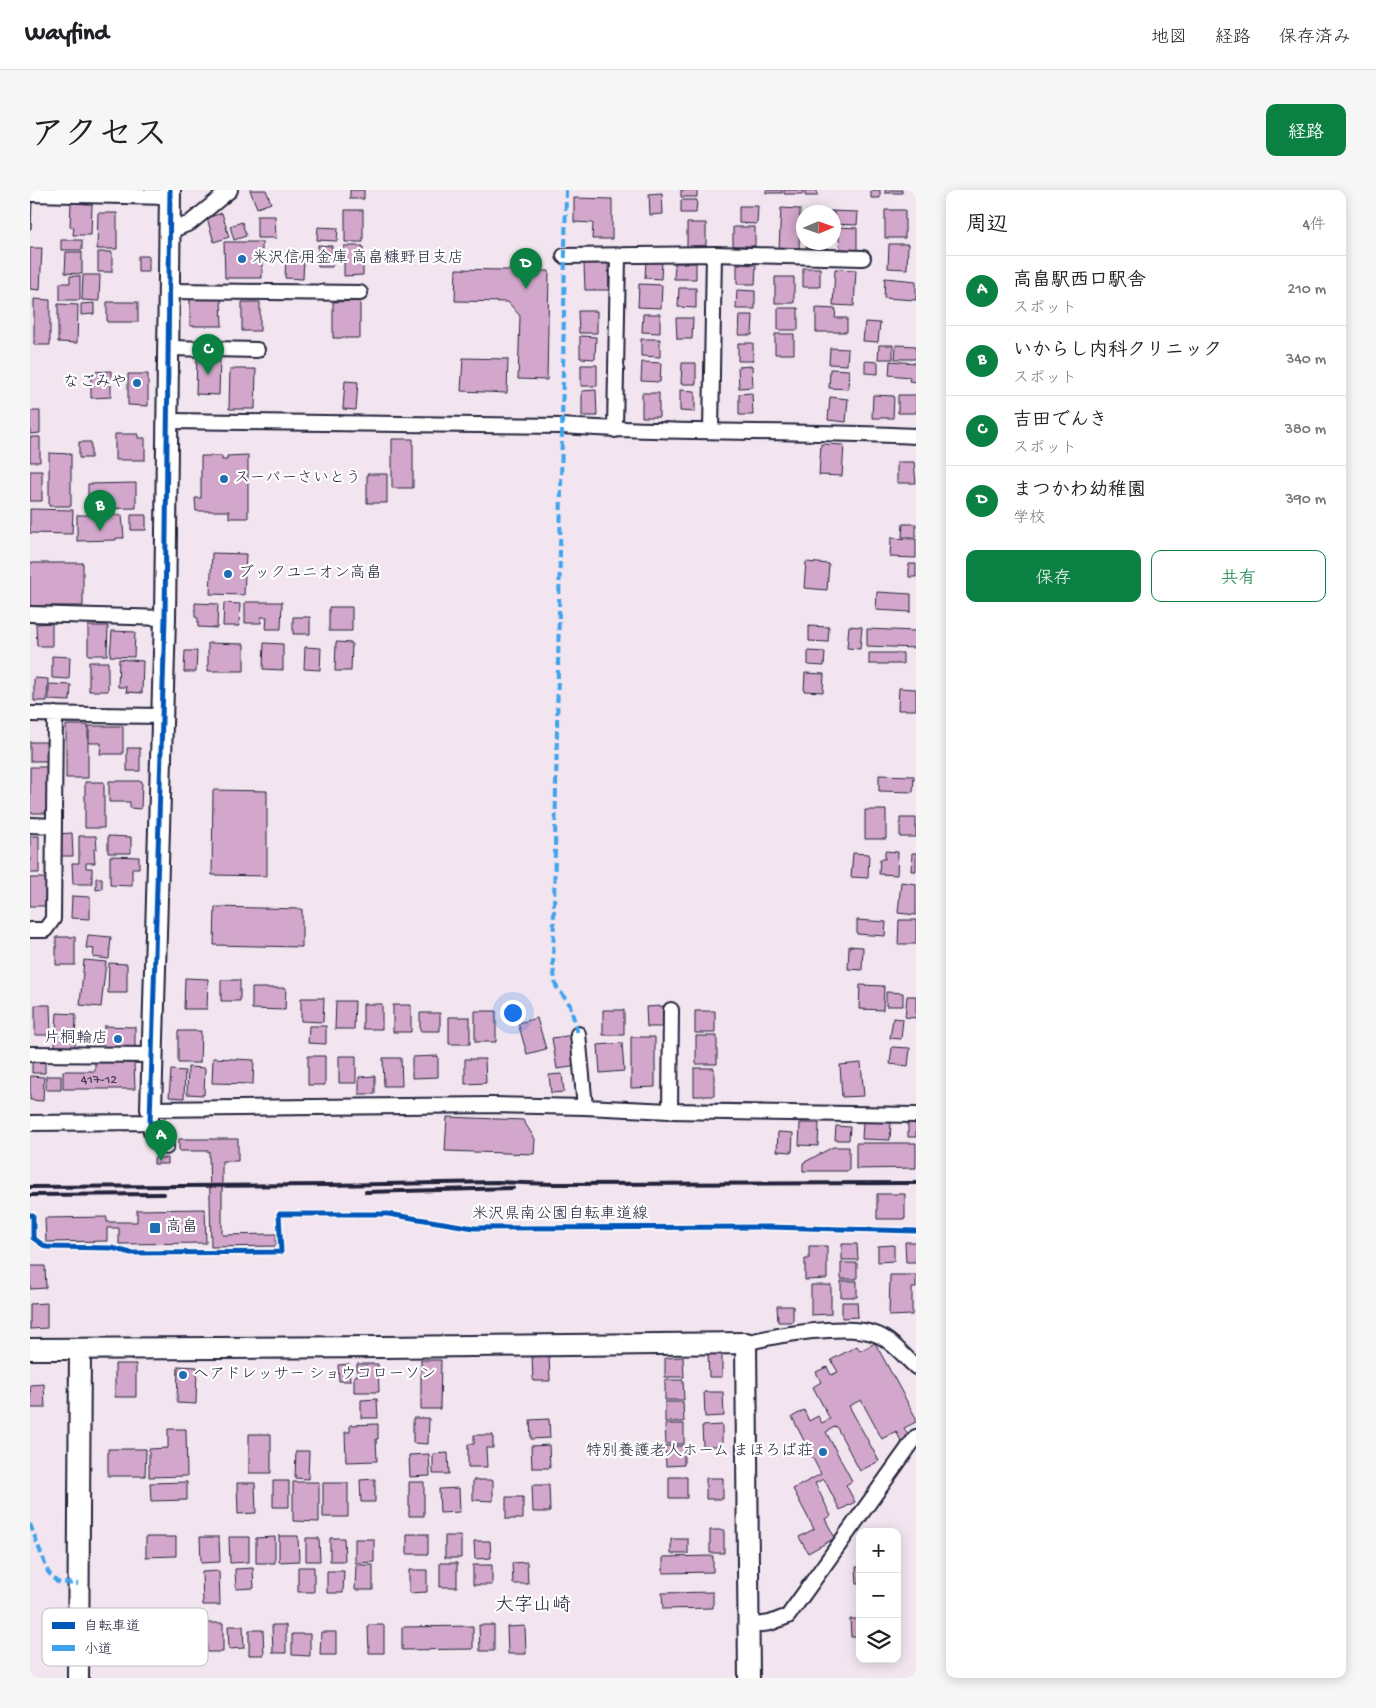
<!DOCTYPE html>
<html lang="ja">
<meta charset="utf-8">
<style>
:root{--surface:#fff;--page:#f6f6f6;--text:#202124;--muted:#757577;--line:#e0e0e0;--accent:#0b8043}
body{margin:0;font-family:"Gochi Hand","Klee One",sans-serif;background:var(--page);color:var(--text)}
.controls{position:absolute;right:15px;bottom:15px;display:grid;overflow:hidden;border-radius:10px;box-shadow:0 2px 12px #0003}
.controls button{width:45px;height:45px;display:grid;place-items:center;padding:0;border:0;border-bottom:1px solid var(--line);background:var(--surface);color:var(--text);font:25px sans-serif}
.compass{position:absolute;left:766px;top:15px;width:45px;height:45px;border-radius:50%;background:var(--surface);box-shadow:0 2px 12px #0003;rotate:88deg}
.you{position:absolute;left:482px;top:822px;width:18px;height:18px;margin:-12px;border:4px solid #fff;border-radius:50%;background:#1a73e8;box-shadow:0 0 0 8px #1a73e833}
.badge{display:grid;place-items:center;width:32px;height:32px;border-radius:50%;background:var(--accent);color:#fff;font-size:16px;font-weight:700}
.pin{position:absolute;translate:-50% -41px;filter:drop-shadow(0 1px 2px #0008)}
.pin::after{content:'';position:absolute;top:26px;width:18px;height:15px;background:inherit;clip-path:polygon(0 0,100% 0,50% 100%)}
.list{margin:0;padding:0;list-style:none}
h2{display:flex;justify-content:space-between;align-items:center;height:65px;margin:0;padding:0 20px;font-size:21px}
h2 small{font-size:16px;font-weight:400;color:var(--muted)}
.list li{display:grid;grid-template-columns:32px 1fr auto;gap:15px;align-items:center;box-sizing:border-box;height:70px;padding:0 20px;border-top:1px solid var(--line)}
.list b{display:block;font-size:19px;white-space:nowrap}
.list p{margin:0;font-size:16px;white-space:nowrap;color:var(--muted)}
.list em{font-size:16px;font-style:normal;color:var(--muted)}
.actions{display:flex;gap:10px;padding:15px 20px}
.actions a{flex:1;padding:11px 0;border:1px solid var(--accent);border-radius:10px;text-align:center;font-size:18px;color:var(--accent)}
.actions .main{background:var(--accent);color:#fff}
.icon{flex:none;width:28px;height:28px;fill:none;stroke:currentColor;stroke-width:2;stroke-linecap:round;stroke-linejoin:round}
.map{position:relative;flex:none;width:886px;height:1488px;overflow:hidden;border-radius:10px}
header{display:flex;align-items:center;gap:30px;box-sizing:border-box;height:70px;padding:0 25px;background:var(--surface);border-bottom:1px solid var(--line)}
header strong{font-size:24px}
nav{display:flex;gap:28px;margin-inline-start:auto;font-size:18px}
.intro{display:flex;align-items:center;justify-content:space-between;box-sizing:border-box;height:120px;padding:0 30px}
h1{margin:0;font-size:35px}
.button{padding:12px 22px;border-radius:10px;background:var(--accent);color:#fff;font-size:18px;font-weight:700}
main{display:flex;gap:30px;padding:0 30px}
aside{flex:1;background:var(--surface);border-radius:10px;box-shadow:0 2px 12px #0003}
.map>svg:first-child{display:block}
</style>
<header>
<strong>Wayfind</strong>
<nav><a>地図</a><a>経路</a><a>保存済み</a></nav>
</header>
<div class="intro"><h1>アクセス</h1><a class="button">経路</a></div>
<main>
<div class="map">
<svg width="886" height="1488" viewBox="0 0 886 1488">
<rect width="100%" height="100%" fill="#f2e5ef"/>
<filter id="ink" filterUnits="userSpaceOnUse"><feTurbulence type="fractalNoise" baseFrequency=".02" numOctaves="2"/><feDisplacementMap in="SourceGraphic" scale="10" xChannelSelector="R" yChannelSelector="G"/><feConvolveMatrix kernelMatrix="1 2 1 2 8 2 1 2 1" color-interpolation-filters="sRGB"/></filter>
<g filter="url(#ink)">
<path fill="#d3a7cb" stroke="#22223b" d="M220,0H236L241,13L227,18Z
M320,0H334V9H320Z
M651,0H667V7H651Z
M736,0H752V3H736Z
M754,0H773V4H754Z
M775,0H787V6H775Z
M841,0H850V8H841Z
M855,0H872V3H855Z
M632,3L633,24L620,25L619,4Z
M544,8L582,9V49H562L563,33L544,32Z
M651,10H667L666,23H651Z
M0,13H2L1,39H0Z
M41,13L62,14L61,45H43L44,37H40Z
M709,16H728L727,34L709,33Z
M751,18L770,19L769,60L749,59Z
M315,20H333V52H315Z
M855,20H875V48H855Z
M800,21L828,22L827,35L804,34V22H800Z
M68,23H87V59H67Z
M192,23L199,47L184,52L177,28Z
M227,26H245L246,48H227Z
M212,32L216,46L204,50L200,36Z
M657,33H676V58H657Z
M288,37L308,38L307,51L287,50Z
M703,37H725V56H703Z
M808,37L827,38V60L810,59Z
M31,50H52V60H31Z
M194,52H232V88H195Z
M777,52H797L796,60L776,59Z
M859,54H878L877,79L858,78Z
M288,55L302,56V77H288Z
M314,56H333V85L314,86Z
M0,58H12L10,100L0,99Z
M36,62H52V84L35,83Z
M68,62H82V82H68Z
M108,66H119V82H108Z
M256,67H274L273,89L255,88Z
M616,70H632L631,89L615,88Z
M554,73H578L579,100H555Z
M645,73H666V89H644Z
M707,74L726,75L725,94H707Z
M773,78H790V97H773Z
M426,79L519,81L517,190L488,189L490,126L478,112L425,111Z
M805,79L826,80L824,116L803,115Z
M53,85H70L69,111L52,110Z
M40,86H50V110H30V93H40Z
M745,87H764V113H745Z
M855,88L886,91V110L854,108Z
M609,94L632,95L631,118L608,117Z
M649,98H666V118L648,117Z
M707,100L725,101V119H706Z
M191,108L192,136H160V109Z
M4,109L20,110V155H4Z
M330,111V148H303V112Z
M77,112H108V132H77Z
M212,112H230V141H212Z
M64,113V124L51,125V114Z
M28,114L48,115L47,153L28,152Z
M748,118H768V140H748Z
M786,118L806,119L805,128H817V142H786Z
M548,121H567V143H549Z
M613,124H630V143L612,142Z
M710,125H723L722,145H709Z
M646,128H663L662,149H647Z
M835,132L850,133L848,152L833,151Z
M745,144H764V164H745Z
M550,146L566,147L565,169L550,168Z
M611,149H630V167L611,166Z
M708,153H723V171H708Z
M849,155H863V169H848Z
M866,155L886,156V169H865Z
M800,158L818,159L817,175L799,174Z
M167,165H190L189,205L166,204Z
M433,168L478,169L477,203L431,201Z
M835,171L848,172V184L835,183Z
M860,171L886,173V192L879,191L880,187L859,185Z
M612,172L631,173L630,192L611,191Z
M652,173H666V194H651Z
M551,175H567V196H551Z
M722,176L723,197L709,198L708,177Z
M200,179H226L225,219H199Z
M800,179L819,180L818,199L799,198Z
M81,181V207L61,208V182Z
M98,184H118V216L98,215Z
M315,191L328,192L326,220L313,219Z
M566,200L567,226H552V201Z
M650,200L665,201V222L650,221Z
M612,203H629V227H612Z
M722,203L723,225H709V204Z
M843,205L864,206L863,228H842Z
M868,205H886V223H868Z
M800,207L818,209L816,232L798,230Z
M0,221H10V243L0,244Z
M85,244H108V248H115V270H85Z
M0,247H10V272H0Z
M362,249H383V298H362Z
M49,252H61V268H49Z
M791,254L814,255L812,286L789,285Z
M19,263L41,264V316H19Z
M218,265V328H199V321H166L165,308H171V266H192V270H197V266Z
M867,272H884L886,293H867Z
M0,281H12V311H0Z
M337,284H357V313H337Z
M106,293V318L58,319V294Z
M0,319L43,320L42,344L0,343Z
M47,325H92L94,348H86V350L47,351Z
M101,325H116V340H101Z
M873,334H886V347H872Z
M861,348L886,349V368L860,367Z
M182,363L216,364L214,405L180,404Z
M776,372L799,374L797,400L774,398Z
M0,373H53V416H0Z
M879,374H886V387H879Z
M847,402L881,404V422L846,420Z
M215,412H252L251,439H236L237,427H231V433H215Z
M165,413L188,414L187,438L168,437V428L165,427Z
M194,413L210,414L209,436H193Z
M299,417H322V441H299Z
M263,427H280V444H263Z
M22,433V456H7L6,434Z
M58,436H78L77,465H58Z
M779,436L799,437L798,452L779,451Z
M819,436L832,437L830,459L817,458Z
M837,439L886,441V458L837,456Z
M82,441L105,442L104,467L80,466Z
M306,452L322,453L321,481H305Z
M178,453L214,454V481H178Z
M234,453L253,454V480L233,479Z
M275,457L291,458L290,480L274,479Z
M155,461H167L166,482H154Z
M778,461L795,462L794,476L778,475Z
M839,463H873V474H839Z
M22,466L40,467L39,489L22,488Z
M89,469L113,471L112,503L96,502L97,497H88Z
M59,472H78V501H59Z
M775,483L794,484L793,502L774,501Z
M4,488L18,489L17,511H4Z
M19,494L41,495L40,511L19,510Z
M869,498L886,499V520H868Z
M36,535H58V588H36Z
M59,536H93V564H70L71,553H59Z
M0,552H19V571H0Z
M97,558H110V581H97Z
M0,577H18L17,623H0Z
M849,585L884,586L883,602L849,601Z
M79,591H112L111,619L100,618V612H79Z
M55,592H74V638H55Z
M183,600L237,601V686L182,685Z
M835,620H856V649H835Z
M870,628H886V647H870Z
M42,643L43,666H28L27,644Z
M0,646H9V683H0Z
M49,646H66L67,659H64L65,673H56V678H62V694H43L42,673H49Z
M78,646L101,647V663H78Z
M855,661L868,662L867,685L849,684L850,669H855Z
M823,663L839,664L838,688L821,687Z
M882,663H886V681H881Z
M80,666L109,667V678H102V696L80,695Z
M0,688H16L15,716H0Z
M66,688H72V699L66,700Z
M871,692L886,694V725L868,723Z
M42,706L60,707V729L41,728Z
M185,717L272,719V757L184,755Z
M827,730L856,732L855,746L827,744Z
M869,730H886V754H868Z
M58,745L81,747L79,769L63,767L64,759L56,758Z
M26,747H45V775H26Z
M819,756L833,757L832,780L818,779Z
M54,770L76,772L71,817L50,815Z
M79,773L97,774V803H78Z
M155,788L178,789L177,819H154Z
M191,790H210V811H191Z
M830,795L854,796L853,820L829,819Z
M222,798H256L255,820L222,819Z
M856,802L873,803V816H856Z
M877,806H886V828L875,827Z
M271,808H294L293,832L271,831Z
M306,811H325L324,839H305Z
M333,814H352V839H333Z
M5,815H20L21,845H5Z
M363,815H381V842H363Z
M633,816L634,837H617L616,817Z
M573,820H594V845H573Z
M445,821H466V852H445Z
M665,821H685V843H665Z
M27,823L46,824L45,857L25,856Z
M390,823H410V841H390Z
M419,827H440V854H419Z
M507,828L516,859L497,864L488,833Z
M863,828L873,829L871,849L860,848Z
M74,836L105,837V859L73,858Z
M279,836H296V854L278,853Z
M148,841H171L170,873H148Z
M544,845L548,876L527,879L522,848Z
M666,846H687V874H666Z
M601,847H625V897L601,898Z
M592,853L594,881L570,883L568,855Z
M862,857L880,858L878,876L860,874Z
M278,866H295V895H278Z
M309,866H326V893H309Z
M408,866V887L382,888V867Z
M183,868L224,870L223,894L182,893Z
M353,868H371L372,896H354Z
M15,869V883H2V870Z
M435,869H455L456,893L435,894Z
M65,872H104L105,899H33V881H65Z
M831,873L834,906L812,907L810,875Z
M158,877L175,878L174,905L157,904Z
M664,878H684V906H664Z
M141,880L155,881L154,908L139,907Z
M532,884L534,902L521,903L519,885Z
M0,886L14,887L13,911L0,910Z
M16,886H31V900H16Z
M345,886V904H329V887Z
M417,927L493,930L505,949L504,964L415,961Z
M878,931H886V947H878Z
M833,932H861L860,950L832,949Z
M770,933H789L788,956L769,955Z
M806,936L820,937L819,950H805Z
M748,942L763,943L762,962L747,961Z
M149,949H208V971H192V1045L246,1044V1056L181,1057L179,961H149Z
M826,953H886V978L826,979Z
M803,957H819V981H773V973Z
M124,968H138V974H124Z
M847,1004H875V1029H847Z
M175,1019L176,1053L89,1054V1038H77V1051L16,1052L15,1028L77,1027V1032H107V1020Z
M875,1052H886V1072H876Z
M812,1054H827L828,1070H812Z
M864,1055V1071L848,1072V1056Z
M779,1056H797V1089L775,1090V1069H779Z
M811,1073H827V1089H811Z
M0,1076H15L16,1098L0,1099Z
M860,1085H886V1098H882V1125L859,1126Z
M811,1091H827V1107H811Z
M781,1095H801V1124L781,1125Z
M812,1112H827L828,1127L812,1128Z
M17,1113V1138L0,1139V1114Z
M747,1116H763V1132H748Z
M845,1153L886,1228V1232L874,1238L880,1249L872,1253L866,1241L852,1249L831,1210L819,1216L849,1271L830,1281L806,1236L796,1242L822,1291L816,1295L825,1312L810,1320L794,1289L785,1293L801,1326L795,1329L805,1348L778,1363L769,1347L784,1339L763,1299L791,1284L762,1227L774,1220L779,1231L788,1226L792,1233L800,1229L783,1197L791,1192L786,1182L797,1177L801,1185L808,1182L801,1170L827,1156L830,1161Z
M678,1164H692V1187H679Z
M502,1166H519L520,1191H503Z
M653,1167L654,1187H635V1168Z
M391,1170H411L410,1219H391Z
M85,1174H106V1207H85Z
M319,1174L320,1191H309L308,1175Z
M327,1174H348L349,1202H324V1186H327Z
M148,1176L167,1177L166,1214L147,1213Z
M635,1190H653L654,1210H635Z
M14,1194L15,1218H1L0,1195Z
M674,1202H693L694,1226L675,1227Z
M347,1209L348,1228H331V1210Z
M635,1212H653L654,1232H635Z
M383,1228H399L398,1254L383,1253Z
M519,1229L520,1248L501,1249L500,1230Z
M348,1234V1249H346L347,1271L316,1272L315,1242H320V1235Z
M635,1234H654V1254H636Z
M692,1235V1256H673L672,1236Z
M138,1239H156L157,1286L119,1287V1259L138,1258Z
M219,1244H241V1283H219Z
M444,1245H463V1258H456L457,1277H438V1254H444Z
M519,1255L520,1278H502L501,1256Z
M635,1256H654V1275L636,1276Z
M78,1259H116L115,1286H78Z
M266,1261H279L278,1289L265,1288Z
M418,1263L419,1284H403V1264Z
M399,1264L400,1286L380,1287L379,1265Z
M639,1287H657V1308H639Z
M676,1288H693V1309H676Z
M345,1289V1312H331L330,1290Z
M443,1290H463V1311L443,1310Z
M243,1291H259V1317H243Z
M157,1292V1310L121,1311L120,1293Z
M263,1292H289V1332L263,1331Z
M379,1292H394V1326H379Z
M207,1293H225L226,1323L208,1324Z
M293,1293H318V1327H293Z
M502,1295H519L520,1322H503Z
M429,1298L430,1322L410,1323L409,1299Z
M476,1307H493V1329H476Z
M680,1340H694V1363H680Z
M377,1344H398V1364H377Z
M249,1346H268L269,1371L249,1372Z
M415,1346H431V1368H415Z
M116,1347H146V1366L116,1367Z
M170,1347H189L190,1372L171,1373Z
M199,1347H219V1372L200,1373Z
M245,1347V1373H226V1348Z
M276,1348H289L290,1371H276Z
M300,1348H314L315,1371H300Z
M325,1349H344V1372L325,1373Z
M641,1349H658V1364H641Z
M444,1351H460L461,1368L445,1369Z
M683,1366V1382L633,1383V1367Z
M497,1372L498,1394H483L482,1373Z
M410,1373H427V1397H410Z
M326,1375H343V1400H325Z
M443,1375H462V1395H443Z
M268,1377H284V1402H268Z
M826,1377H830V1394H827Z
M223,1378L224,1398L206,1399L205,1379Z
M379,1380H397V1402L379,1403Z
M189,1381L190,1415H173L172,1382Z
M297,1381H314L313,1403H297Z
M683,1402V1418L633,1419L632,1403Z
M820,1429H830V1447H821Z
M177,1433H193V1462H177Z
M242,1435H256V1463H243Z
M338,1435H354V1463H339Z
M449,1435H464V1461H450Z
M198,1436H213L214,1458L199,1459Z
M443,1436V1459L372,1460V1437Z
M495,1436L496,1464H478L477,1437Z
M219,1440H233L234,1465H219Z
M291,1442H306V1465H290Z
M262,1444H280V1466L262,1465Z"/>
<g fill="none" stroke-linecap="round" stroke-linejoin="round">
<g stroke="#22223b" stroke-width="18">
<path id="street" d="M0,4L140,7
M140,41L160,33L200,0
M534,66L684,64L833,68
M139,101L330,103
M139,158L227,160
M138,231L531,236C649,244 768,240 886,246
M585,240L588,66
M681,241L684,64
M0,424L135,428
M0,524L132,526
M0,635L24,636
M0,740H15L23,729L25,524
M548,844L555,917
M0,864L123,865
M640,921L641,820
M0,933L120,932
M136,957L121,942V919L462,915L555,917L640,921L886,925
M716,1153C746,1145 819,1132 848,1145C862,1151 875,1167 886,1177
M719,1436L740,1433L758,1426L886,1247"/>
</g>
<g stroke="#22223b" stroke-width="24">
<path id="secondary" d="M121,919L135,428L140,0
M0,1159L354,1157L716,1153L719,1488
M48,1488L50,1159"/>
</g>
<use href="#street" stroke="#fff" stroke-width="14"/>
<use href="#secondary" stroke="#fff" stroke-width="20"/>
<path stroke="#22223b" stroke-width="4" d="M0,997L298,995L467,992L523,994L886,993
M336,1002L483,998
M0,1005L134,1004"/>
<path stroke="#3ea2ec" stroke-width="4" stroke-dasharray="8 4" stroke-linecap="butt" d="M536,0L523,777L526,796L540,815L548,844
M0,1334L18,1382L27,1392L48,1394"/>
<g stroke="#fff" stroke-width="8">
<path id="cycleway" d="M136,957L121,942L120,932L135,428L140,0
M0,1025H3V1048L16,1057L82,1058L101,1063L251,1062L249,1024H358L444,1038L738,1037L886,1041"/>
</g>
<use href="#cycleway" stroke="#0057b8" stroke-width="5"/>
</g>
</g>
<g fill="#1f6fb2" stroke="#fff" stroke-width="2">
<circle cx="212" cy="69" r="5"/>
<circle cx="107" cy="193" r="5"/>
<circle cx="194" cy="289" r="5"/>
<circle cx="198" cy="384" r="5"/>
<circle cx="88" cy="849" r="5"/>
<rect x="119" y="1032" width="12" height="12" rx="2.5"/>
<circle cx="153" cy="1185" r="5"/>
<circle cx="793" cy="1262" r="5"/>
</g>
<g text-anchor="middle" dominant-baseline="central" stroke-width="4.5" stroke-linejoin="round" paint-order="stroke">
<g font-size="14" fill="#4e435f">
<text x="69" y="890">417-12</text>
</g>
<g font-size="16" fill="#22223b" stroke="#fff" text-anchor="start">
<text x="222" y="69">米沢信用金庫 高畠糠野目支店</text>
<text x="97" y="193" text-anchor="end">なごみや</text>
<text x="204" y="289">スーパーさいとう</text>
<text x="208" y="384">ブックユニオン高畠</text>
<text x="78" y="849" text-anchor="end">片桐輪店</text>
<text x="136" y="1038">高畠</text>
<text x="163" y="1185">ヘアドレッサー ショウコローソン</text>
<text x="783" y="1262" text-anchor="end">特別養護老人ホーム まほろば荘</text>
</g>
<g font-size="16" fill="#22223b" stroke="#fff">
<text x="530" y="1025">米沢県南公園自転車道線</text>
</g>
<g font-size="19" fill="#22223b" stroke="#fff">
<text x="503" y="1416">大字山崎</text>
</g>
</g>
<rect x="12" y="1418" width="166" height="58" rx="8" fill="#fff" stroke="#bdbdc4" stroke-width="1"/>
<rect x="22" y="1432" width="23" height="7" fill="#0057b8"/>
<rect x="22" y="1455" width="23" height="6" fill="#3ea2ec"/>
<g font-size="14" fill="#22223b">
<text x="54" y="1440">自転車道</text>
<text x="54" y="1463">小道</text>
</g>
</svg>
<div class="controls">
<button>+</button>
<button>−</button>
<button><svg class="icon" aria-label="layers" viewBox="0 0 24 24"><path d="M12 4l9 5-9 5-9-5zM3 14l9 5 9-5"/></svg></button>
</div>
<svg class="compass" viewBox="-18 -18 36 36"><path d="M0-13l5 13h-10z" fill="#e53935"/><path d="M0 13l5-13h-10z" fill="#757577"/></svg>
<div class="you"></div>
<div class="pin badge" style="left:131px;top:971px">A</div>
<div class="pin badge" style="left:70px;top:341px">B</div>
<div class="pin badge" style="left:178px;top:185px">C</div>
<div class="pin badge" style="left:496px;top:99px">D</div>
</div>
<aside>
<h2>周辺<small>4件</small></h2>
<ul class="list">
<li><span class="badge">A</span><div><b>高畠駅西口駅舎</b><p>スポット</p></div><em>210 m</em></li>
<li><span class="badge">B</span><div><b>いからし内科クリニック</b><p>スポット</p></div><em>340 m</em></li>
<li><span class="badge">C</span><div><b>吉田でんき</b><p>スポット</p></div><em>380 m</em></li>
<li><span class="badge">D</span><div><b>まつかわ幼稚園</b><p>学校</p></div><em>390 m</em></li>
</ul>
<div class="actions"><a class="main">保存</a><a>共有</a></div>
</aside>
</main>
